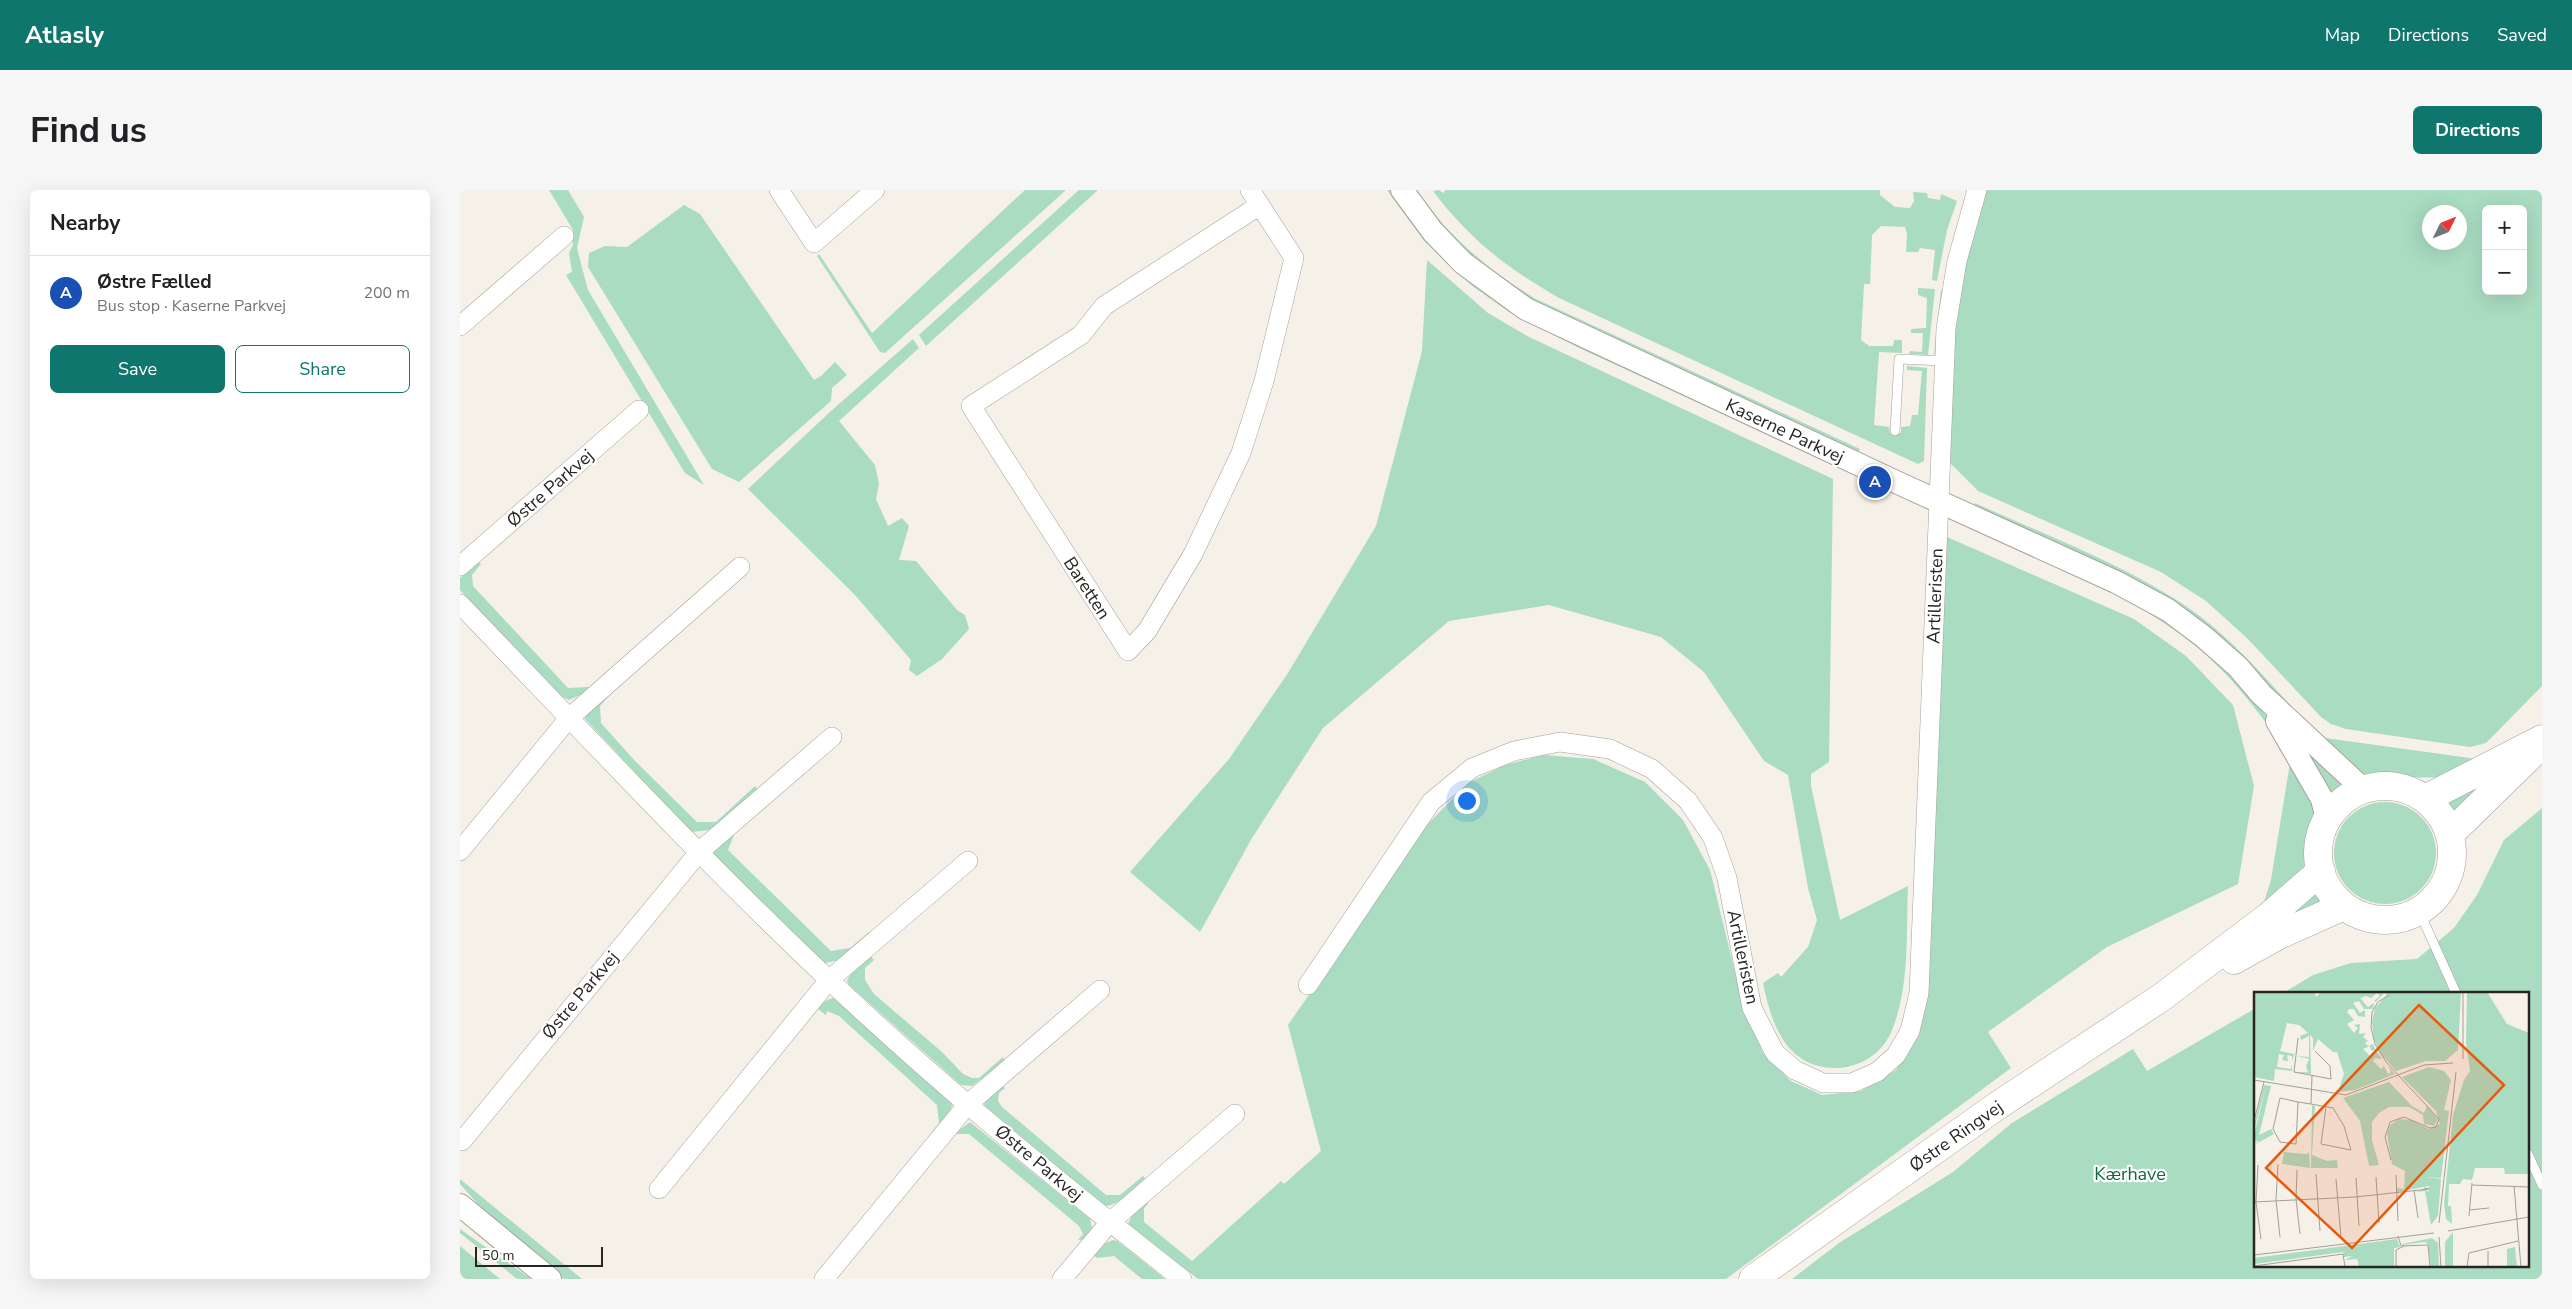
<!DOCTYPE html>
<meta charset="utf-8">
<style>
:root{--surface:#fff;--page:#f6f6f6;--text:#202124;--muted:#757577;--line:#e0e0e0;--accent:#0f766e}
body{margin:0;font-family:"Nunito Sans",sans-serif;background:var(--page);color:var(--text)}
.controls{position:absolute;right:15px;top:15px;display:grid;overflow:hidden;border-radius:8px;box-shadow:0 5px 20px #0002}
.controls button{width:45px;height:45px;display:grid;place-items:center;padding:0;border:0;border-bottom:1px solid var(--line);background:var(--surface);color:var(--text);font:25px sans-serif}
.compass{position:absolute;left:1962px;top:15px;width:45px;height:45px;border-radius:50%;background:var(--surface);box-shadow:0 5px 20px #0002;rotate:47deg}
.scale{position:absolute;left:15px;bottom:12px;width:128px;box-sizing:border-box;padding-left:5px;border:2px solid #282624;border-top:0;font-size:14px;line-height:18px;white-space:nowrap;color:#282624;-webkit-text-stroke:4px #fff;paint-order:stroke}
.you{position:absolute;left:1006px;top:610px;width:18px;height:18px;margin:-12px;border:4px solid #fff;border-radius:50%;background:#1a73e8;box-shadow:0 0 0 8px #1a73e833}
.badge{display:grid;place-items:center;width:32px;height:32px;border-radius:50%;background:var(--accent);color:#fff;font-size:16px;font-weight:700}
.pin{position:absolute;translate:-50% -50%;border:2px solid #fff;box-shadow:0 1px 5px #0006}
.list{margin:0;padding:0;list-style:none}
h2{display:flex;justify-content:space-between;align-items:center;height:65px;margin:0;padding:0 20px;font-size:21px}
h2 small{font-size:16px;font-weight:400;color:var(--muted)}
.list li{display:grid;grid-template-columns:32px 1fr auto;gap:15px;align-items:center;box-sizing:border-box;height:75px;padding:0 20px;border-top:1px solid var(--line)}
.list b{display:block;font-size:19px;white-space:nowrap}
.list p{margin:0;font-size:16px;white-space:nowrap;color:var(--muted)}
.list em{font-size:16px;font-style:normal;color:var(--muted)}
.actions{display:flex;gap:10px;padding:15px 20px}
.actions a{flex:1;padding:11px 0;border:1px solid var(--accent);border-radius:8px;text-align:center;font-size:18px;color:var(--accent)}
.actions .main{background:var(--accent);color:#fff}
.map{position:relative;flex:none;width:2082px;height:1089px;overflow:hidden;border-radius:8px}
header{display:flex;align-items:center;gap:30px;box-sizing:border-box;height:70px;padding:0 25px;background:var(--accent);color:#fff}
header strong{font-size:24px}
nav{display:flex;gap:28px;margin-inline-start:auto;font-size:18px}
.intro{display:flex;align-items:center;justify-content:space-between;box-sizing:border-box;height:120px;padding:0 30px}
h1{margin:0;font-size:35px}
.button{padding:12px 22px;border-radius:8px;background:var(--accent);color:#fff;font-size:18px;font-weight:700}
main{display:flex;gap:30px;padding:0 30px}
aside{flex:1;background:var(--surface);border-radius:8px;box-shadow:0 5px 20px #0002}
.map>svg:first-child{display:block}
</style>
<header>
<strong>Atlasly</strong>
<nav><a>Map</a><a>Directions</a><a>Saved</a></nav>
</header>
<div class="intro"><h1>Find us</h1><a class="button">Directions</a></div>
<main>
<aside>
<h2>Nearby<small></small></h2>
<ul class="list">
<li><span class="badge" style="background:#1a4fb4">A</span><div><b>Østre Fælled</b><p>Bus stop · Kaserne Parkvej</p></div><em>200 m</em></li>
</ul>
<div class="actions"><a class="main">Save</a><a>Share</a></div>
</aside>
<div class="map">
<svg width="2082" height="1089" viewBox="0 0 2082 1089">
<rect width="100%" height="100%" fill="#f5f0e8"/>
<path fill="#a9dcc1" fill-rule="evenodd" d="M89,0H108L124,27L117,58L128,100L244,295L225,283L106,85L112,82L109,63L113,55V40Z
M565,0H606L425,163L420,162L357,66L359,64L412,143Z
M619,0H638L466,156L459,145Z
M927,0H932L990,71L1389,282L1119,158L1049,122L1011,95L965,52Z
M953,0H957C986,45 1031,82 1076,109L1400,259L1398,263L1073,112L1031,83L990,47Z
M979,0L983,3L986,0H1420V5L1435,17L1450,18L1454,11L1453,2L1467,3L1468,8L1480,10L1481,4L1497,11L1487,40L1477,91L1472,90L1475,60L1460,58L1458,62H1446L1447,44L1445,37L1421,36L1412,45L1410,94H1404L1401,150L1409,156H1433L1434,150H1442V163L1419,162L1414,235L1429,237L1430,243H1441V237L1450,236L1452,225H1458L1462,181L1447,180V176L1467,178L1464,271L1458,274L1099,108C1046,77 1011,51 973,1Z
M1526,0H2082V496L2026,553L2010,557L1886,539L1871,534L1861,527L1788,449L1746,411L1701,382L1518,301L1487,270L1492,149L1508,54ZM2026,19H2063V101H2026ZM1970,22H2000V52H1970Z
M224,15L240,24L354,190L361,186L375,172L387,185L372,198L371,211L279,292L252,279L128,77L129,63L145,56L167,57Z
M967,70L1028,123L1069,147L1373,289L1369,572L1351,584V596L1380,730L1448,696C1446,743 1450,796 1432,840C1417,879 1364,891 1333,862C1315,844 1308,817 1303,793L1318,783L1321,787L1348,757L1357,730L1348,698L1328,585L1304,571L1244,482L1201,447L1089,415L989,431L863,538L792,648L740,742L670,682L769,569L828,483L916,336L962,161Z
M1458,98L1475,99L1468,165L1449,164L1450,161L1462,162L1463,143H1451V139L1466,138L1467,108L1458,105Z
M1481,100H1484L1477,161L1474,165Z
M453,149L459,158L379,231L415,275L419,294L416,309L428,336L442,328L449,336L439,370L456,371L497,420L505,425L509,439L482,469L457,486L449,480L451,470L395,405L288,299L371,221Z
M1515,313C1587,346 1677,379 1741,427C1784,460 1819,504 1856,543L1853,545L1772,459L1514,316Z
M1507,332L1681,414L1747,460L1792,506L1810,532L1807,534C1788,509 1768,484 1744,463C1677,405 1585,373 1506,336Z
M1487,347L1674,429L1726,466L1773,515L1794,596L1778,694L1647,757L1528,842L1551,878L1266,1089H738L668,1034L673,1023L686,1010L688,1014L684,1018V1032L732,1071L821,991L824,994L861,961L828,835L966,636L1008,593L1045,575L1084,565L1133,569L1185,592L1223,630L1250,680L1282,811L1303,863L1331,891L1362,905L1401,901L1436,880L1459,841L1468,795Z
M18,371L21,374L12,385L13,396L108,498L129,497L131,500L109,510L102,507L0,400V388Z
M146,503L149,506L140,516L141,533L175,571L237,632H256L295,596L297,599L250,640L231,642L125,529L128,519Z
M1865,548L2017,569C2005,575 1992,584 1979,587C1972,589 1903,585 1897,583C1886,579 1869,559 1859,550Z
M1850,558L1883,595L1869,606L1843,564Z
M1830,573L1853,603L1855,625L1847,650L1844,683L1807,718L1804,712L1811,690Z
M2028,586L2035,593L1994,623L1985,610Z
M1874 663a51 51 0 1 1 102 0a51 51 0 1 1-102 0Z
M2082,618V1089H1332L1379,1053L1493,982L1552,933L1673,859L1687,881L1796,818V1075H2068V803H1823L1853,785L1891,773L1957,769L1994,738L2017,705L2044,650Z
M271,641L274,645L268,660L371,761L390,758L409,742L411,745L380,770L365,773L253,664L257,654Z
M1853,704H1857L1863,712L1819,736Z
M410,765L414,770L405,778V790L414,804L482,862L503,884L512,888H519L543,867L545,871L512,896L501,895L389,795L387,791L392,780Z
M375,807L492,914L490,926L476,944L471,943L479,933L477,915L379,826L367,821L366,825L358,819L365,811Z
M541,893L545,898L539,903L538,911L542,917L646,1005H660L683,986L685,989C674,998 659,1017 643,1016L524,915L529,903Z
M510,932L630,1029L632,1037L626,1049L618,1050L623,1044L619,1036L509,944H494Z
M0,989L122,1089H104L32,1030L0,994Z
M0,1039L71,1089H57L0,1043Z
M653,1050L657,1051L705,1089H682L654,1066L637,1068L634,1065L646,1053Z
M0,1056L40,1089H0Z"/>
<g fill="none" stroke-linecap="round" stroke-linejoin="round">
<g stroke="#a6a199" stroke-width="10">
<path id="service" d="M1435,241L1439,169L1484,171
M1959,721L1996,803
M2068,964L2082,995"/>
</g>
<g stroke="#a6a199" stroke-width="20">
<path id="minor" d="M319,0L354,53L415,0
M790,0L834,68L804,191L781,263L733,364L687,441L668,461L511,216L621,145L644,116L800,15
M0,136L104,46
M0,376L179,220
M0,414C121,540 242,670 369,790C481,896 601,994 722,1089
M0,661L109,528L280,377
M848,795L971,612L1012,578L1054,561L1100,552L1150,559L1192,579L1228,611L1253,648L1267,688L1292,818L1315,863L1335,880L1363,893H1392L1417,882L1436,865L1450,841L1459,803L1486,138L1497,71L1517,0
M2,951L240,661L372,547
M199,999L369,790L508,671
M364,1089L508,914L640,800
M602,1089L650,1032L775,924"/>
</g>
<g stroke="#a6a199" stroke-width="24">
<path id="tertiary" d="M942,0L973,42L1003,73L1066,119L1447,297L1656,392L1708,420L1744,447L1778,477L1801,504L1903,599
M1817,531L1862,609L1867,629
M0,1015L90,1089"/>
</g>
<g stroke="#a6a199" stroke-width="29">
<path id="primary" d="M1858 663a67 67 0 1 1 134 0a67 67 0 1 1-134 0Z
M1965,609L2082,549
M1990,644L2071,565
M1774,770L1819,745L1884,716
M1293,1089L1537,916L1702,807L1808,727L1861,681"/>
</g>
<use href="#service" stroke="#fff" stroke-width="9"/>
<use href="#minor" stroke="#fff" stroke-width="19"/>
<use href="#tertiary" stroke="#fff" stroke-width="22"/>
<use href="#primary" stroke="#fff" stroke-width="28"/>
</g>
<g text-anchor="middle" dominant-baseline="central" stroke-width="4.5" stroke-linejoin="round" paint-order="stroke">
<g font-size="18" fill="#282624" stroke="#fff">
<text transform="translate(1325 241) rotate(25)">Kaserne Parkvej</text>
<text transform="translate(90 298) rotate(-41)">Østre Parkvej</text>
<text transform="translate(627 398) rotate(57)">Baretten</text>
<text transform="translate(1475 406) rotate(-88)">Artilleristen</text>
<text transform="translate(1283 767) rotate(78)">Artilleristen</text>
<text transform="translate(120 805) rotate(-50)">Østre Parkvej</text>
<text transform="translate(1496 946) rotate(-35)">Østre Ringvej</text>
<text transform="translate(579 973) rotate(40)">Østre Parkvej</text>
</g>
<g font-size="18" fill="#146545" stroke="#fff">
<text x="1670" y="984">Kærhave</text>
</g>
</g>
<g transform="translate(1794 802)">
<rect width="275" height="275" fill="#f5f0e8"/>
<path d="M0,0H65L61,1L62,5L67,0H207L204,58L191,69H172L142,79L127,62L120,47L118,30L121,16L133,3L130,1L122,10L120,9L126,4L123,1L117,6L112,4L106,6L114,15L120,11L119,17H110L105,9L99,11L106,21L111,18V25L104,24L100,17H95L93,20L100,28L93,32L100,41L104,36L100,33L106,32L105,42L112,41L109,45L114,49L111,51L114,54L119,52L122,59L117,58L116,54L109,57L117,65L123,60L128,67L121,66L119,69L127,77L130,74L134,82L137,80L134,74L141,82L101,98L84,100L90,82L83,60H79L64,47L59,59V46L56,43L57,82L42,80H54L52,74L55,67L43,64L55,65V44L47,48L46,44L54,41L45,33L33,31L26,59L40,62L41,59L38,70V64L33,63L34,69L28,68L30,63L25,62L23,75L37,77L38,72V79L21,77L20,89L0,85ZM213,0H233L253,32L275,41V182H251L250,176H221L218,188L209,187L206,192H195L194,214H197L198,232L192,227L190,211L199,123L210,88L216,79L212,51ZM175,75L190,79L197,88L190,118L195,119L187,186L171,185L187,187L184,224L177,233L171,199L162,200L170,197L175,200V194L142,200V196L150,197L151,179L138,172L133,141L136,133L145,127L157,128L175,137L186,132L182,119L148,85ZM135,90L158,114L170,121L173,114L184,127L180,134L170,132L169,123L155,115H135L125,121L118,130V148L125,173L115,174L106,129L89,106ZM10,93L17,94L5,143L17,137L20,142L0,153L5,149H0V143L12,95L0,138V133ZM58,113L61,114L58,163L73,169L83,168L84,176H57ZM30,160L53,162L55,160L56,176L28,172ZM199,240V275H191V250ZM178,246L184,251L185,275H177L174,252L171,250L148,253V252ZM143,247L146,255L140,256V275H105L103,267L91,268L98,264L90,265L89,260L0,272V266ZM261,255L263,275H253V257Z" fill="#a9dcc1"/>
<path fill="none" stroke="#a39f9a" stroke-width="1" d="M135,3L124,10L118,20L117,35L121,52L132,70L185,127L182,135L176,136L150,125L136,130L131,145L137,168M44,46L40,80L77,87L76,74L61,59M209,67V0M0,88L92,103L170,73L199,71M44,110L42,152L26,150L19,137L26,106L44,110L57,112L79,116L90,134L97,158L67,152L72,115M57,112L58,84M0,129L10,90M24,172L22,208L26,245M4,173L2,210L7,247M43,178L42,207L46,242M62,182L66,239M142,183L144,229M122,185L125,231M102,186L105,234M82,187L87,246M218,193L275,195M260,194L267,275M160,198L164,226M0,210L101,205L175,197L170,196M215,218L235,216M215,224L218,191M185,231L202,80M194,239L275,225M144,244L147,254L174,253L176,275M185,245L187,275M234,259V275M0,263L180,241M0,274L89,262L91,275M142,275V258L150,254M213,275L215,261L264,249"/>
<path fill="#e8590c" fill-opacity="0.15" stroke="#e8590c" stroke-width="2.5" d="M165,13L250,93L98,256L12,176Z"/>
<rect width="275" height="275" fill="none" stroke="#282624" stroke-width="2.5"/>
</g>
</svg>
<div class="controls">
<button>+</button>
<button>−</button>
</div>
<svg class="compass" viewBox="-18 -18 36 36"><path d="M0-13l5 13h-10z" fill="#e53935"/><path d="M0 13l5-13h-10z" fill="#757577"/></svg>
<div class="scale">50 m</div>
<div class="you"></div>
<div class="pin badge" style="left:1415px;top:292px;background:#1a4fb4">A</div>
</div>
</main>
